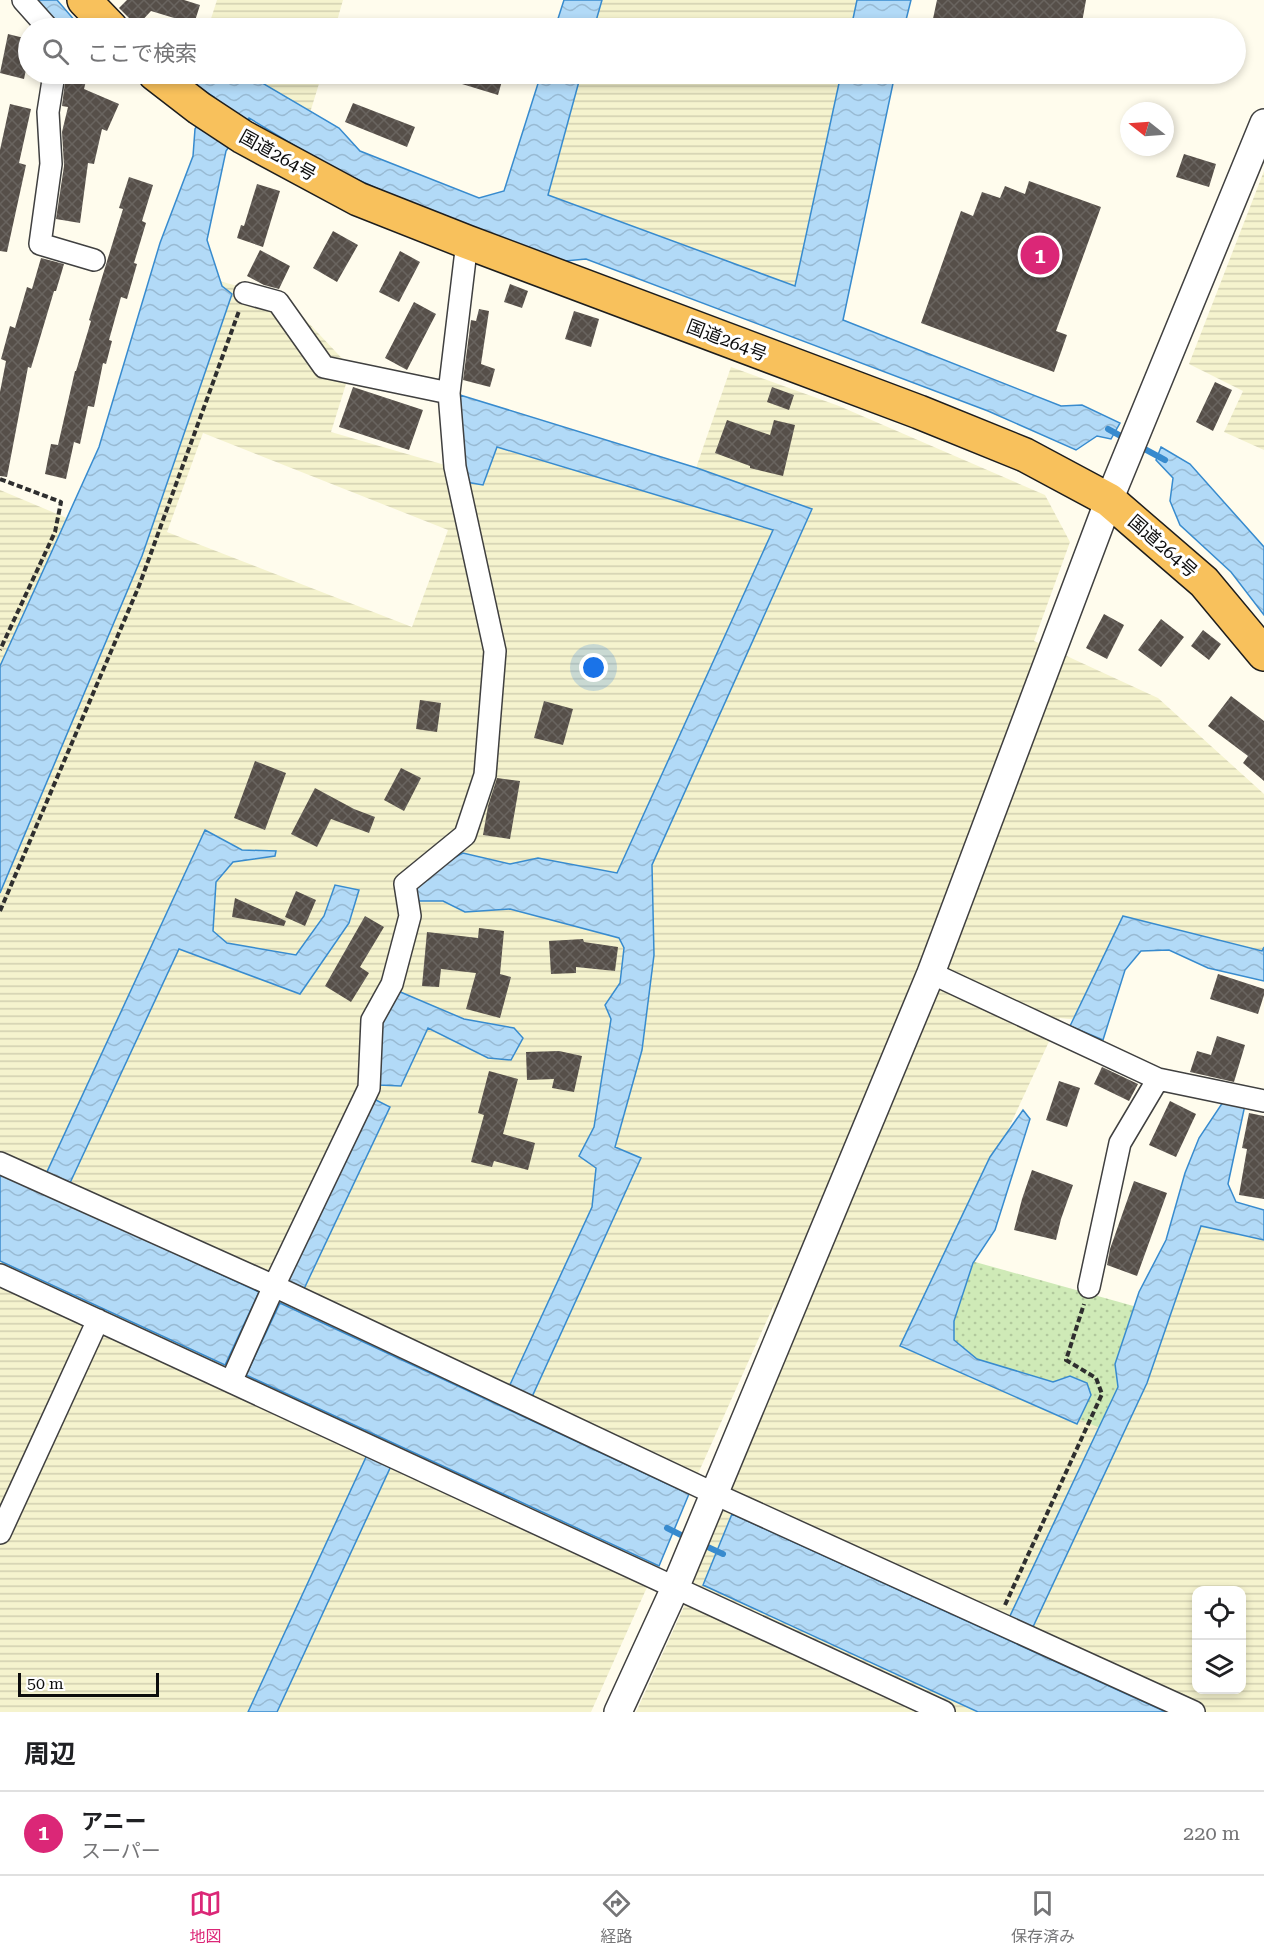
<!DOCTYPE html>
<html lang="ja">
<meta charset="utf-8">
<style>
:root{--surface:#fff;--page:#f2f2f2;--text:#202124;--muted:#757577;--line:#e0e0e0;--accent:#db2777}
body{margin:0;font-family:"Roboto Serif","Noto Sans JP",serif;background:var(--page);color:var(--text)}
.controls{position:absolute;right:18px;bottom:18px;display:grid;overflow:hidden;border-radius:12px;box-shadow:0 3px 9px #0003}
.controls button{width:54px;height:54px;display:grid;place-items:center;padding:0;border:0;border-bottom:2px solid var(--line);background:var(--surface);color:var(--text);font:30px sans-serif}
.compass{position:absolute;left:1120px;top:102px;width:54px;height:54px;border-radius:50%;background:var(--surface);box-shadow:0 3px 9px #0003;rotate:287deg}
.scale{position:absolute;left:18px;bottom:15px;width:141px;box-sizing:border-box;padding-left:6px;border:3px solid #0d0d0d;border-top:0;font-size:16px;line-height:21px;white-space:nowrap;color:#0d0d0d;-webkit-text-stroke:4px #fff;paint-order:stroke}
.you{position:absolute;left:594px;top:668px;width:21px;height:21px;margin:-15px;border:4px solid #fff;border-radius:50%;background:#1a73e8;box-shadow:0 0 0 9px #1a73e833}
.badge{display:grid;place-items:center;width:39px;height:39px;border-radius:50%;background:var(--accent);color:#fff;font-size:20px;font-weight:700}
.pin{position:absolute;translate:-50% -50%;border:3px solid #fff;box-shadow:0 2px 6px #0006}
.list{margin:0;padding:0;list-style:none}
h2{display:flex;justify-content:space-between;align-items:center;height:78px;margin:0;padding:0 24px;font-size:26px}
h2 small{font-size:20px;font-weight:400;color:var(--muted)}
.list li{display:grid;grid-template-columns:39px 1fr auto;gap:18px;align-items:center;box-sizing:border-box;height:84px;padding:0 24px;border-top:2px solid var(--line)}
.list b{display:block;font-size:22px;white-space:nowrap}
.list p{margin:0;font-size:20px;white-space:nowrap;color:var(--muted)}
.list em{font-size:20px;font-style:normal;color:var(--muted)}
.icon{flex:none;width:33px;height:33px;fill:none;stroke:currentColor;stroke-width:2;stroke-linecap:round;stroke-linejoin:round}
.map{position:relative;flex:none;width:1264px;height:1712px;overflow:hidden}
.search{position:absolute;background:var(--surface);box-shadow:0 3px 9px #0003;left:18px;right:18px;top:18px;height:66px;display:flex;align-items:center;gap:15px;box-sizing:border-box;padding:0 21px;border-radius:33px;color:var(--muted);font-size:22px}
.sheet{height:162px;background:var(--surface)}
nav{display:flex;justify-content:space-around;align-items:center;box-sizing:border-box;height:84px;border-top:2px solid var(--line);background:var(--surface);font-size:16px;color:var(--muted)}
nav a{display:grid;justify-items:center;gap:3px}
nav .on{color:var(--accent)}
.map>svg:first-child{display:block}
</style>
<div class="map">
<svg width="1264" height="1712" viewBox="0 0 1264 1712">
<defs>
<pattern id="farmland-rules" width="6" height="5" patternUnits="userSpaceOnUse" patternTransform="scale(1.5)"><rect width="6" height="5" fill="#f5f3ce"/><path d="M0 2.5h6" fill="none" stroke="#d1cfb0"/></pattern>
<pattern id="green-dots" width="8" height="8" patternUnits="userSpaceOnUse" patternTransform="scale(1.5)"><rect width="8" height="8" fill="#cfeab7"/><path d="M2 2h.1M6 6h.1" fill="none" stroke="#b1c89c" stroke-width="1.8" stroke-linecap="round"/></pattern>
<pattern id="water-waves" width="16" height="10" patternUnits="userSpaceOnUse" patternTransform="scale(1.5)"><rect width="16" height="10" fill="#b2daf7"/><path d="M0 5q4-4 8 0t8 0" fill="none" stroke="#98bad3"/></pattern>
<pattern id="building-cross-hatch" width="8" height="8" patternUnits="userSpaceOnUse" patternTransform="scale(1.5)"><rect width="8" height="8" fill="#564f49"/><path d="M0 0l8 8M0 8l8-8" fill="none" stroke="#69645f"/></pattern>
</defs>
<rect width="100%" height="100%" fill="#fffced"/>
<path fill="url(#farmland-rules)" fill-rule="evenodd" d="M217,0H343L335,28H208Z
M575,0H911L904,28H566Z
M195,74H322L304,132L191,85Z
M553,74H895L842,320L511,220Z
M1264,171V450L1224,432L1243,391L1189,364Z
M171,268L286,299L351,368L331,432L476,474L496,406L696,468L731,367L839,406L1045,495L1070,542L1034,641L1158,698L1264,794V976L1131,932L1089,1021L1060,1018L907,1347L1112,1432L1196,1198L1264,1235V1712H636L687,1600L776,1300L591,1712H0V490L81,524ZM203,433L448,530L412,627L167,532ZM1196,1590H1242V1690H1196Z"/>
<path fill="url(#green-dots)" d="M950,1255L1155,1312L1112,1433L907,1347Z"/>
<path fill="url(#water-waves)" stroke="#388bce" stroke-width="1.5" d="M34,0H57L76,22L86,28H59Z
M564,0H602L594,28H555Z
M857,0H911L904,28H851Z
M193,74H247L339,128L360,151L479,198L504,191L541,74H581L548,195L795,286L841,74H895L843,320L1061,406L1082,405L1120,423L1111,439L1097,436L1076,450L988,411L586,259L565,261L444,219L330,167L249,118L226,151L207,240L222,286L232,294L142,556L0,893V666L99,447L160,243L193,156L195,129L214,97L190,82Z
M460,395L697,468L812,509L652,865L654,955L642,1050L615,1147L641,1158L531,1399L508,1389L592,1207L596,1168L579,1156L594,1127L611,1019L605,1005L620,983L624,948L619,938L510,909L465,912L443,901H416V885L428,871L463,853L510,864L538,858L617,873L773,530L497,447L483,485L466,482Z
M1161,447L1190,464L1264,547V615L1231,572L1180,525L1170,501L1173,478L1156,460Z
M205,830L242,850L276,851L275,856L233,862L216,882L213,931L227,943L296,955L324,916L335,885L359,890L349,923L300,994L179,949L69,1185L46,1174Z
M1123,916L1262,951L1264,947V981L1208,968L1169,950L1141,951L1125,970L1103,1040L1070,1026Z
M398,991L464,1019L514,1028L523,1038L511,1060L488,1058L428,1028L401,1086L379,1085V1023Z
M374,1099L390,1107L303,1291L287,1283Z
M1223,1102L1245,1105L1228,1184L1236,1202L1264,1210V1240L1201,1226L1147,1383L1032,1629L1009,1618L1118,1387L1115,1364L1139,1292L1166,1240L1185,1173L1199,1138Z
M1023,1110L1030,1119L995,1230L973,1263L954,1321V1340L977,1359L1053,1382L1070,1376L1087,1383L1091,1395L1077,1424L900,1346L990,1157Z
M0,1173L259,1292L225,1365L0,1261Z
M280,1303L689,1494L659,1566L246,1375Z
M367,1455L391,1466L277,1712H248Z
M732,1514L1166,1712H978L703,1585Z"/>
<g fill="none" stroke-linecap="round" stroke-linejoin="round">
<path stroke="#388bce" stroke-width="6" d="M1108,429L1128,440
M1139,446L1165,460
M667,1528L687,1538
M699,1543L723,1554"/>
</g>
<path fill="url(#building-cross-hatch)" d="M127,0H184L200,5L194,24L151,11L137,26L119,8Z
M937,0H1086L1081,28H931Z
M8,34L28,39V60L24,79L0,73Z
M66,74L87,77L84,89L119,104L107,131L102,129L94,164L88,163L80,223L56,219L64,166L62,132L68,107L62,106Z
M439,74H504L498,95L439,77Z
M353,103L415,127L407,147L345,122Z
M10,104L31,109L19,163L26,165L7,252L0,251V150Z
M1184,154L1216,164L1209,187L1176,177Z
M129,177L153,185L142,221L146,223L134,263L137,264L127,299L121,297L109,340L112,341L106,364L103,363L94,407L88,406L80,444L74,442L66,479L45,474L51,444L58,445L75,371H76L91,321L89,320L123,209L119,208Z
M1029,181L1101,207L1056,331L1067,335L1054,372L921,323L961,211L973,216L982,192L1000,198L1005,186L1025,194Z
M257,184L280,191L263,247L237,238L241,225L244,226Z
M333,231L358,245L337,282L313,268Z
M260,250L290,266L279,289L264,285L247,276Z
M400,251L420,262L399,302L379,292Z
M41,258L64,264L56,291H54L31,368L28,367L7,477L0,476V392L6,361L1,359L10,326L15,328L27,287L32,289Z
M510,284L528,291L522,308L504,302Z
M414,302L436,314L407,370L385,358Z
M479,309L489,311L481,364L495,369L490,387L463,380L471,320L476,321Z
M574,311L599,319L591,347L565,339Z
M1215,382L1232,390L1213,431L1196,422Z
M353,387L423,410L409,450L339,427Z
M772,387L794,395L789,410L767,402Z
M727,420L770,435L774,420L795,425L783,476L750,468V466L715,453Z
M1104,614L1124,625L1107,659L1086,648Z
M1161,619L1184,637L1161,667L1138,650Z
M1203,630L1221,644L1209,660L1191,646Z
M1231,696L1264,721V781L1243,763L1248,756L1208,726Z
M420,700L441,703L437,732L416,729Z
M544,701L573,709L563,745L534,738Z
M255,761L286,773L265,830L234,818Z
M401,768L421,778L404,811L384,800Z
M497,778L520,781L510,839L483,835L488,806Z
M315,788L354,809L375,817L369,833L331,819L317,847L291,834Z
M296,891L316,900L305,926L285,917Z
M235,898L286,921L284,926L232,917Z
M365,916L384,927L360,967L369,973L351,1002L325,986Z
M479,928L504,931L500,974L511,977L500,1018L466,1009L476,973L441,969L439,987L422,986L427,932L478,938Z
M583,939L584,942L618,947L615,971L576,967V973L551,974L549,941Z
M1218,974L1264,989V995L1258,1014L1210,999Z
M1217,1036L1245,1045L1234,1082L1190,1072L1197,1051L1211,1055Z
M559,1051L582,1056L574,1092L552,1088L554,1079L527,1080L526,1052Z
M1102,1067L1138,1084L1129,1101L1094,1084Z
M489,1071L518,1079L503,1134L535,1143L528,1170L494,1161L492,1167L471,1162L484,1115L478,1113Z
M1059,1081L1080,1088L1067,1127L1046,1120Z
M1170,1101L1196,1114L1176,1157L1149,1145Z
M1249,1113L1264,1116V1199L1239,1195L1247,1149L1242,1148Z
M1032,1170L1073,1185L1061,1219L1056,1240L1014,1230L1022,1199Z
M1134,1181L1167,1193L1137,1276L1107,1265L1110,1249Z"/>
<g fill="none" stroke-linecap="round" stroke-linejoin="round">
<g stroke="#404040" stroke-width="24">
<path id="minor" d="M23,0L48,28
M54,74L48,112L51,164L40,244L94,260
M245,293L278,302L324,367L449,393
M931,973L1158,1079L1264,1101
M0,1163L274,1286L715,1494L1194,1712
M0,1275L944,1712
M1089,1287L1120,1143L1158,1079
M231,1382L274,1286L369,1088L372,1020L392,984L410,916L405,884L465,835L485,775L495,651L455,467L449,393L467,242
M0,1533L98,1320"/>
</g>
<g stroke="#404040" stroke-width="30">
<path id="tertiary" d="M618,1712L675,1588L931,973L1109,500L1264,123"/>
</g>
<g stroke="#1e1e1e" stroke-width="36">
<path id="trunk" d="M84,0L111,28
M155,74L199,108L243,137L358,199L467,242L919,412L1025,455L1109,500L1204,582L1264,654"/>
</g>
<path stroke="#2f2f2f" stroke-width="4" stroke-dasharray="6 3" stroke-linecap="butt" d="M0,479L61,502L55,532L0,650
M0,911L139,586L239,311
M1005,1605L1102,1394L1096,1378L1066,1360L1084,1304"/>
<use href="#minor" stroke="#fff" stroke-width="21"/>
<use href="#tertiary" stroke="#fff" stroke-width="27"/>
<use href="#trunk" stroke="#f8c15c" stroke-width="33"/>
</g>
<g text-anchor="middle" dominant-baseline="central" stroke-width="6" stroke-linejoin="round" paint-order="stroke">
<g font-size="18" fill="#0d0d0d" stroke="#fff">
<text transform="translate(278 155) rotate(29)">国道264号</text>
<text transform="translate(727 340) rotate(21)">国道264号</text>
<text transform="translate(1163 546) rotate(41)">国道264号</text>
</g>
</g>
</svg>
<div class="controls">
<button><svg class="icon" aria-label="locate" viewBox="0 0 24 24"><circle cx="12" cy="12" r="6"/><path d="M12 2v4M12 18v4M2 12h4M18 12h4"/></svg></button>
<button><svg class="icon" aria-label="layers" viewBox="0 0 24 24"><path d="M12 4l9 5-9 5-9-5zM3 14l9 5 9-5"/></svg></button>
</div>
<svg class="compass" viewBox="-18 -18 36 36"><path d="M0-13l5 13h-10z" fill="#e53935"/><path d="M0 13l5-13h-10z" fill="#757577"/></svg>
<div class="scale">50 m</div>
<div class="you"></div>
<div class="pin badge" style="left:1040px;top:255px">1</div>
<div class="search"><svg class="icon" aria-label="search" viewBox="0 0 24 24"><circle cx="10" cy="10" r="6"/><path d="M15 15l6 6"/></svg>ここで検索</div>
</div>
<section class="sheet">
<h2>周辺<small></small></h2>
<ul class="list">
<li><span class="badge">1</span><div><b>アニー</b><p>スーパー</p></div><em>220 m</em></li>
</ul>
</section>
<nav>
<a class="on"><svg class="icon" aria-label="map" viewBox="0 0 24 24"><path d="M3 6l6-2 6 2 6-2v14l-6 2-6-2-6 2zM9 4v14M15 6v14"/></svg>地図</a>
<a><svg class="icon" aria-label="directions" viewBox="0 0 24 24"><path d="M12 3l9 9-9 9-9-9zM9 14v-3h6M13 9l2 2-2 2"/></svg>経路</a>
<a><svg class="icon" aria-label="saved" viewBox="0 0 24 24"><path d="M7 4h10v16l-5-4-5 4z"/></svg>保存済み</a>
</nav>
